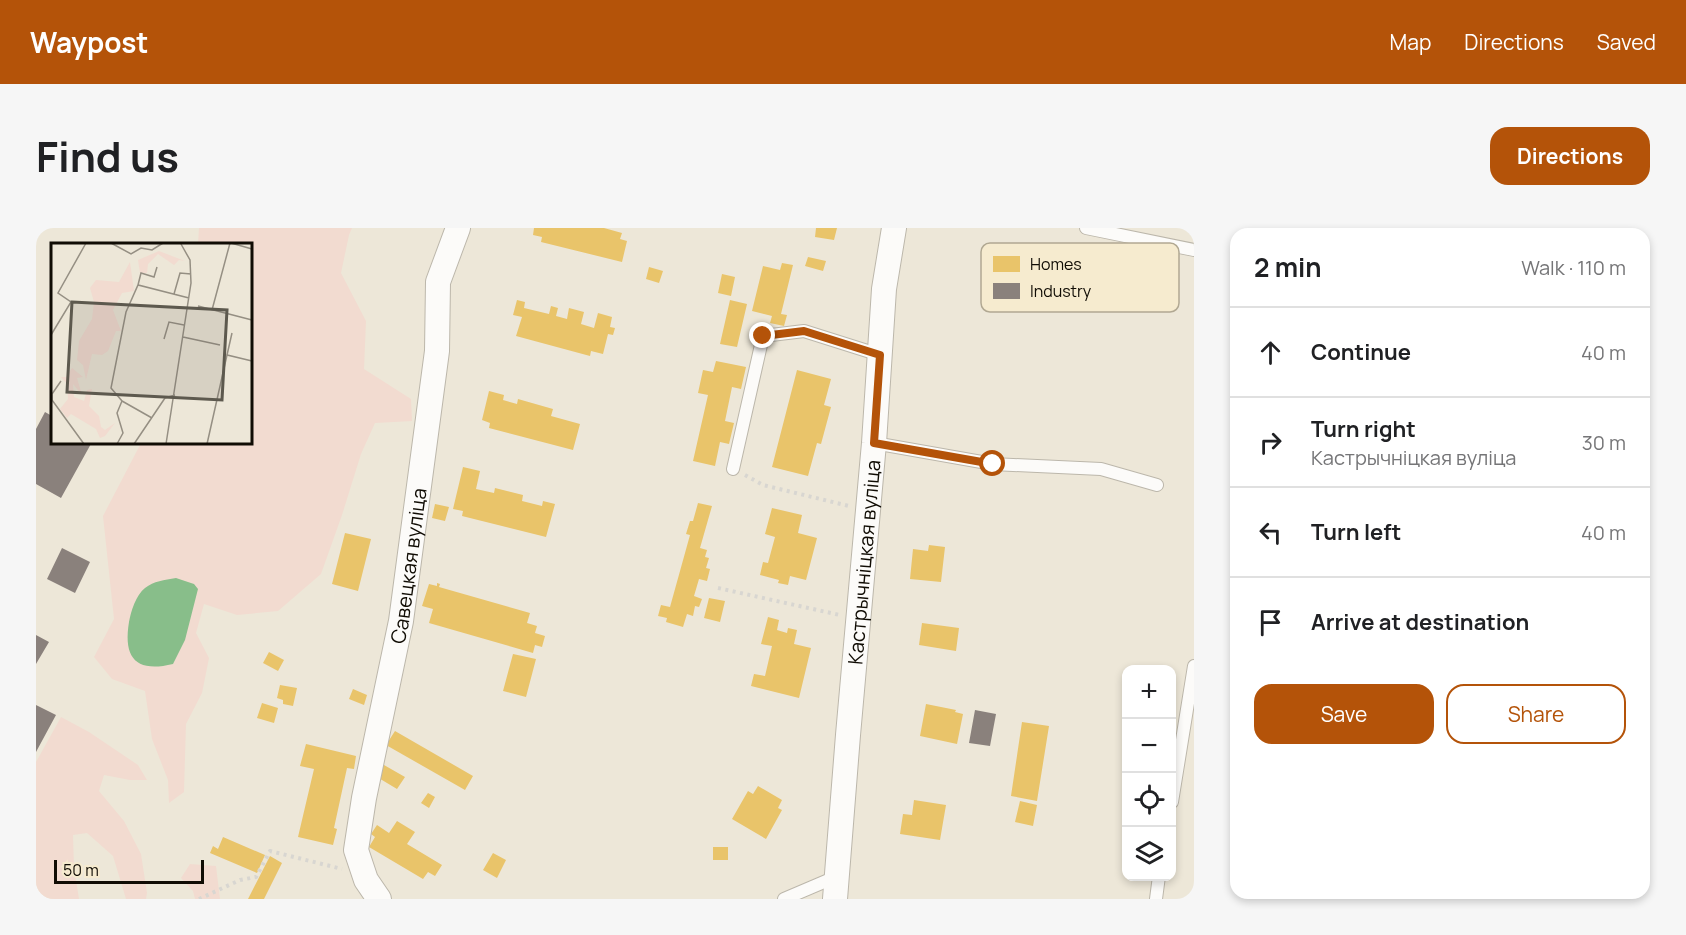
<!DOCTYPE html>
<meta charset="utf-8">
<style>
:root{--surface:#fff;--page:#f6f6f6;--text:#202124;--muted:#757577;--line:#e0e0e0;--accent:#b45309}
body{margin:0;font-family:Manrope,sans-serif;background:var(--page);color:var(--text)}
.controls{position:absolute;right:18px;bottom:18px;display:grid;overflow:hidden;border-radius:12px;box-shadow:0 3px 9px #0003}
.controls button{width:54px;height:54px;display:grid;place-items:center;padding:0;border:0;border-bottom:2px solid var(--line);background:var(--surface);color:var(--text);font:30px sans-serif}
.scale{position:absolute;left:18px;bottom:15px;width:150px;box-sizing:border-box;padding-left:6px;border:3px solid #100c04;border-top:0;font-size:16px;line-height:21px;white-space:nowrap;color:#100c04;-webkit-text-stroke:4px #f6ebcf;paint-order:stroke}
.stop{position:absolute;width:18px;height:18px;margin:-14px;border:4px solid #b45309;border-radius:50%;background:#fff}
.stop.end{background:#b45309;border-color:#fff;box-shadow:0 2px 6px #0008}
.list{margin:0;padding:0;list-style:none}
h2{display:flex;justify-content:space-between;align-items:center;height:78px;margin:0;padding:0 24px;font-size:26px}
h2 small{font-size:20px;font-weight:400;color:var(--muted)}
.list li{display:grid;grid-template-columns:39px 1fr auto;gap:18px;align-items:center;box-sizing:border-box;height:90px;padding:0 24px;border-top:2px solid var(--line)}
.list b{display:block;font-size:22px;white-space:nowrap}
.list p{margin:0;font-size:20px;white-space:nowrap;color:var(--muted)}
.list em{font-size:20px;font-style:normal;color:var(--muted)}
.actions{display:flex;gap:12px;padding:18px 24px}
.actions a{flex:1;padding:14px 0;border:2px solid var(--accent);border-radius:18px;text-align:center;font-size:21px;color:var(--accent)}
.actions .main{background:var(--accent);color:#fff}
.icon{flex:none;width:33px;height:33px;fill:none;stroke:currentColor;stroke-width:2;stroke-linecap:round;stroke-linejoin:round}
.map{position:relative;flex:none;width:1158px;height:671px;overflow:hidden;border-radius:18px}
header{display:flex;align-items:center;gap:36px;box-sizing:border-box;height:84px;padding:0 30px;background:var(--accent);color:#fff}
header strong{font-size:28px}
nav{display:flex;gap:33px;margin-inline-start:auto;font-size:21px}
.intro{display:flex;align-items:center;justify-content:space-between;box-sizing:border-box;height:144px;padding:0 36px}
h1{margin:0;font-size:42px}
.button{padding:15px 27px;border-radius:18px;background:var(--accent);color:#fff;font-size:21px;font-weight:700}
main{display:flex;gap:36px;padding:0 36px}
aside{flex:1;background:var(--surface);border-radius:18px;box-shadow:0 3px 9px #0003}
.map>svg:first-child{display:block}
</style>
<header>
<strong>Waypost</strong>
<nav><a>Map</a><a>Directions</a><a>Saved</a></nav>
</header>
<div class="intro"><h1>Find us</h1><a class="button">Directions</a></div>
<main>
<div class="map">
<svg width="1158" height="671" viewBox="0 0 1158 671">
<rect width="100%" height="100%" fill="#ede7d8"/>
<path fill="#f2dbd0" d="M163,0H316L313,7L305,45L330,93L328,141L375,171L376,193L339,195L325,226L306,287L285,346L242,383L201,387L168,376L160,405L173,430L166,465L150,496L148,564L133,575L132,552L116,511L109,463L76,451L58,429L78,391L67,288L105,215L214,214V16H162Z
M25,489L53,504L102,537L111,552H94L68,547L63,563L88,593L105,626L111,665L110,671H90L77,628L51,605L37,607L38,640L43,671H0V534Z
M154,636L180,638L184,671H159L157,663L145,650Z"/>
<path fill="#88be8a" d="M140,350L158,356L162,361L149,412L137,436C100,445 87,430 93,394C95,383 100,367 109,360C118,353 128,352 140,350Z"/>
<path fill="#e9c46a" d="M498,0H568L586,5L584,11L591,13L586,34L505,14L506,9L497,7Z
M780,0H801L798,12L779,9Z
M772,29L790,33L787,43L769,38Z
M746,35L757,37L745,86L751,87L748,98L734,95L736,88L716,83L727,38L744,42Z
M613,39L627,43L623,55L610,51Z
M686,46L699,49L695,68L682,65Z
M481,72L489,74L488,80L513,86L515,78L522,80L520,88L531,91L533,80L548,84L545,96L558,100L562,85L576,89L574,99L579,100L577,107L572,106L567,126L555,123L554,128L480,108L486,89L477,87Z
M694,72L711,76L701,119L684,116Z
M680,133L710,139L705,161L696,159L689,193L698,195L693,216L684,214L679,238L657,233L672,167L662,165L667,142L677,144Z
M761,142L795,151L788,177L795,179L785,216L781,215L772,248L736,239Z
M453,163L468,167L467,172L481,176L482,171L517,181L515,188L544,196L537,222L453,200L454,195L446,192Z
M427,239L444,243L440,261L458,265L459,260L487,267L486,273L506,278L507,273L519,276L510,309L426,288L427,283L417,281Z
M662,275L676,278L664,320L671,322L669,329L673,330L670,340L674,341L671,353L663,351L658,368L666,371L663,379L659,378L657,388L651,386L647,399L630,394L631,390L622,388L625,377L634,379L654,307L650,306L654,293H657Z
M399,276L413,279L409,293L396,290Z
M736,280L766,287L762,305L781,310L770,352L754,348L752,357L742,355L743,352L724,347L727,334L732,335L739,309L729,306Z
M309,305L335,311L322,363L296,356Z
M893,317L909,319L905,354L874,351L877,321L892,323Z
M401,355L404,356L403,359L494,385L491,395L501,398L499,405L509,408L506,419L499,417L497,425L393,395L397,381L386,378L393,356L401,358Z
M673,370L689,373L684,394L668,390Z
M732,389L743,392L741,402L751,405L752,400L761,402L758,416L775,420L763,470L715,458L718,446L729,448L736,418L725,416Z
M886,395L923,400L920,423L883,417Z
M233,424L248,432L242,443L227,435Z
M477,426L500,431L490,469L467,463Z
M244,457L261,460L257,478L247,476V472L241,470Z
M317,461L331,467L328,477L313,471Z
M226,475L242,480L238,495L221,490Z
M890,476L920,482L919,484L927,486L921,516L884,508Z
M986,494L1013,498L1001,573L975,568Z
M359,503L437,548L429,562L350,517Z
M270,516L320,528L318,541L311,540L298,600L301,601L297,617L262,609L278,541L264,538Z
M348,537L369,549L361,561L341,549Z
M722,558L746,572L742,580L746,582L730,611L696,591L712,563L717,566Z
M392,565L399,569L393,580L385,575Z
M878,572L910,577L904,612L864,606L867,586L876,587Z
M984,573L1001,577L997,598L979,594Z
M361,593L379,604L371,616L406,637L399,648L392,644L387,651L333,619L339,609L335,606L341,597L353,605Z
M187,609L229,627L221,645L174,625L177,618L182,621Z
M677,619H692V632H677Z
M457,625L470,632L461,650L447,642Z
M234,628L246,635L228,671H212Z"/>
<path fill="#8a817c" d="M9,184L16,188V214H56L25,270L0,256V201Z
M26,320L54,334L39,365L11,351Z
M0,407L13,414L0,436Z
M0,477L20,487L0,524Z
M939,482L960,486L954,518L933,515Z"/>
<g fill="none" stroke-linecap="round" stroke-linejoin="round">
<g stroke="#bcb7ab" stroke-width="14">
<path id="service" d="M1050,0L1158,22
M838,215L957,236L1065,241L1121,257
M697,241L727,108L768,103L844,127
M1136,574L1158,438
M748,671L802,648
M1120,671L1123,648"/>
</g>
<g stroke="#bcb7ab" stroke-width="26">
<g id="minor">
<path id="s1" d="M343,671L330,652L320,622L328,570L365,393L401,123L402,54L422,0"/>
<path id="s2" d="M799,671L812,507L838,215L848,61L858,0"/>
</g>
</g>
<path stroke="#d8d6d1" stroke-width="4" stroke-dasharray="3 4.5" stroke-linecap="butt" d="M709,247L727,257L813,278
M682,360L804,387
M163,671L204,652L220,649L234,623L306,641"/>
<use href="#service" stroke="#fcfbf9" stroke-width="12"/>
<use href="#minor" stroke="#fcfbf9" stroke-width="24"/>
</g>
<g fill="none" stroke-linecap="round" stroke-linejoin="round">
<path stroke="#b45309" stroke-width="8" d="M727,108L768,103L844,127L838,215L957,236"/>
</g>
<g text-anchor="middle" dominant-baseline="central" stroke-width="6" stroke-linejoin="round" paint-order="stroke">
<g font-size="20" fill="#100c04" stroke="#f6ebcf">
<text stroke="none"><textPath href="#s2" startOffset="338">Кастрычніцкая вуліца</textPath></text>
<text stroke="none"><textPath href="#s1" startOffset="344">Савецкая вуліца</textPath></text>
</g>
</g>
<g transform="translate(15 15)">
<rect width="201" height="201" fill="#ede7d8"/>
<path d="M108,8L134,18L128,17L123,22L107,11L97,21L96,30H89L87,17ZM79,19L83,48L71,50L62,67L70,88H65L57,108L51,112L41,111L35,137L32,122L26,117L28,98L41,76L43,59L39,45L45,37L68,39ZM21,125L32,134L26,135L31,152L22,141L23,154L33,158L36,147L41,146L38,163L48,173L50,184L54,187L64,180L54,193L49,195L45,186L20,171L16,175L9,166L17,156L16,141L10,134H15Z" fill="#f2dbd0"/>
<path fill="none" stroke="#958f83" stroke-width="1.5" d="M60,0L80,11L90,5L101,7L112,0M180,0L201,6M87,42L90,30L103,34L106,24M123,51L129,30L140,31M147,63L201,77M161,67L179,0M0,92L20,59L7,50L35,0M132,94L169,102M113,96L118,79L133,82M176,112L181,90M10,138L1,151V157L33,201M71,158L101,175M66,201L72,190L66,170L71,158L60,145L75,69L87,42L138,55M83,201L114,155L124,152M115,201L140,40L139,17L130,1M156,201L176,112L201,118"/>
<path fill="#5d594e" fill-opacity="0.15" stroke="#5d594e" stroke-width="3" d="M21,59L176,67L171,157L16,149Z"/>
<rect width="201" height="201" fill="none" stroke="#100c04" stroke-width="3"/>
</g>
<rect x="945" y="15" width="198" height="69" rx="9" fill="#f6ebcf" stroke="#b1a892" stroke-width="1.5"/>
<rect x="957" y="28" width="27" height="16" fill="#e9c46a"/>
<rect x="957" y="55" width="27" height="16" fill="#8a817c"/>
<g font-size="16" fill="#100c04">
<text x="994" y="42">Homes</text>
<text x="994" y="69">Industry</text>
</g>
</svg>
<div class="controls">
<button>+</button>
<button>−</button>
<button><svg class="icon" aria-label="locate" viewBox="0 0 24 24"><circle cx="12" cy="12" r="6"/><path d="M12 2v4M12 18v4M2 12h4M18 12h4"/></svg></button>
<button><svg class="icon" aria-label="layers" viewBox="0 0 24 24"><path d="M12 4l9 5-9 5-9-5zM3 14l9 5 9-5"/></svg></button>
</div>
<div class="scale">50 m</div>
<div class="stop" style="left:957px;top:236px"></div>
<div class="stop end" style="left:727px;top:108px"></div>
</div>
<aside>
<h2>2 min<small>Walk · 110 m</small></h2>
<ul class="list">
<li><svg class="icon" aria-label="ahead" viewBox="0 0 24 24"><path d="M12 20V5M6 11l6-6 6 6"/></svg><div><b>Continue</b></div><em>40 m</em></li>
<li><svg class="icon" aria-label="right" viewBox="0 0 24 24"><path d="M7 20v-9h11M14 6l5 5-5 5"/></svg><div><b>Turn right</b><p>Кастрычніцкая вуліца</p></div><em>30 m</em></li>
<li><svg class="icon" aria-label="left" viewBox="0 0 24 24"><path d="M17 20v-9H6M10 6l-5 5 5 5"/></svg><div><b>Turn left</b></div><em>40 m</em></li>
<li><svg class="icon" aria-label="arrive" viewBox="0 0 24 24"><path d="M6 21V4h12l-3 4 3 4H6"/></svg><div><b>Arrive at destination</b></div></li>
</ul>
<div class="actions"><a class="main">Save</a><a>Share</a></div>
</aside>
</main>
